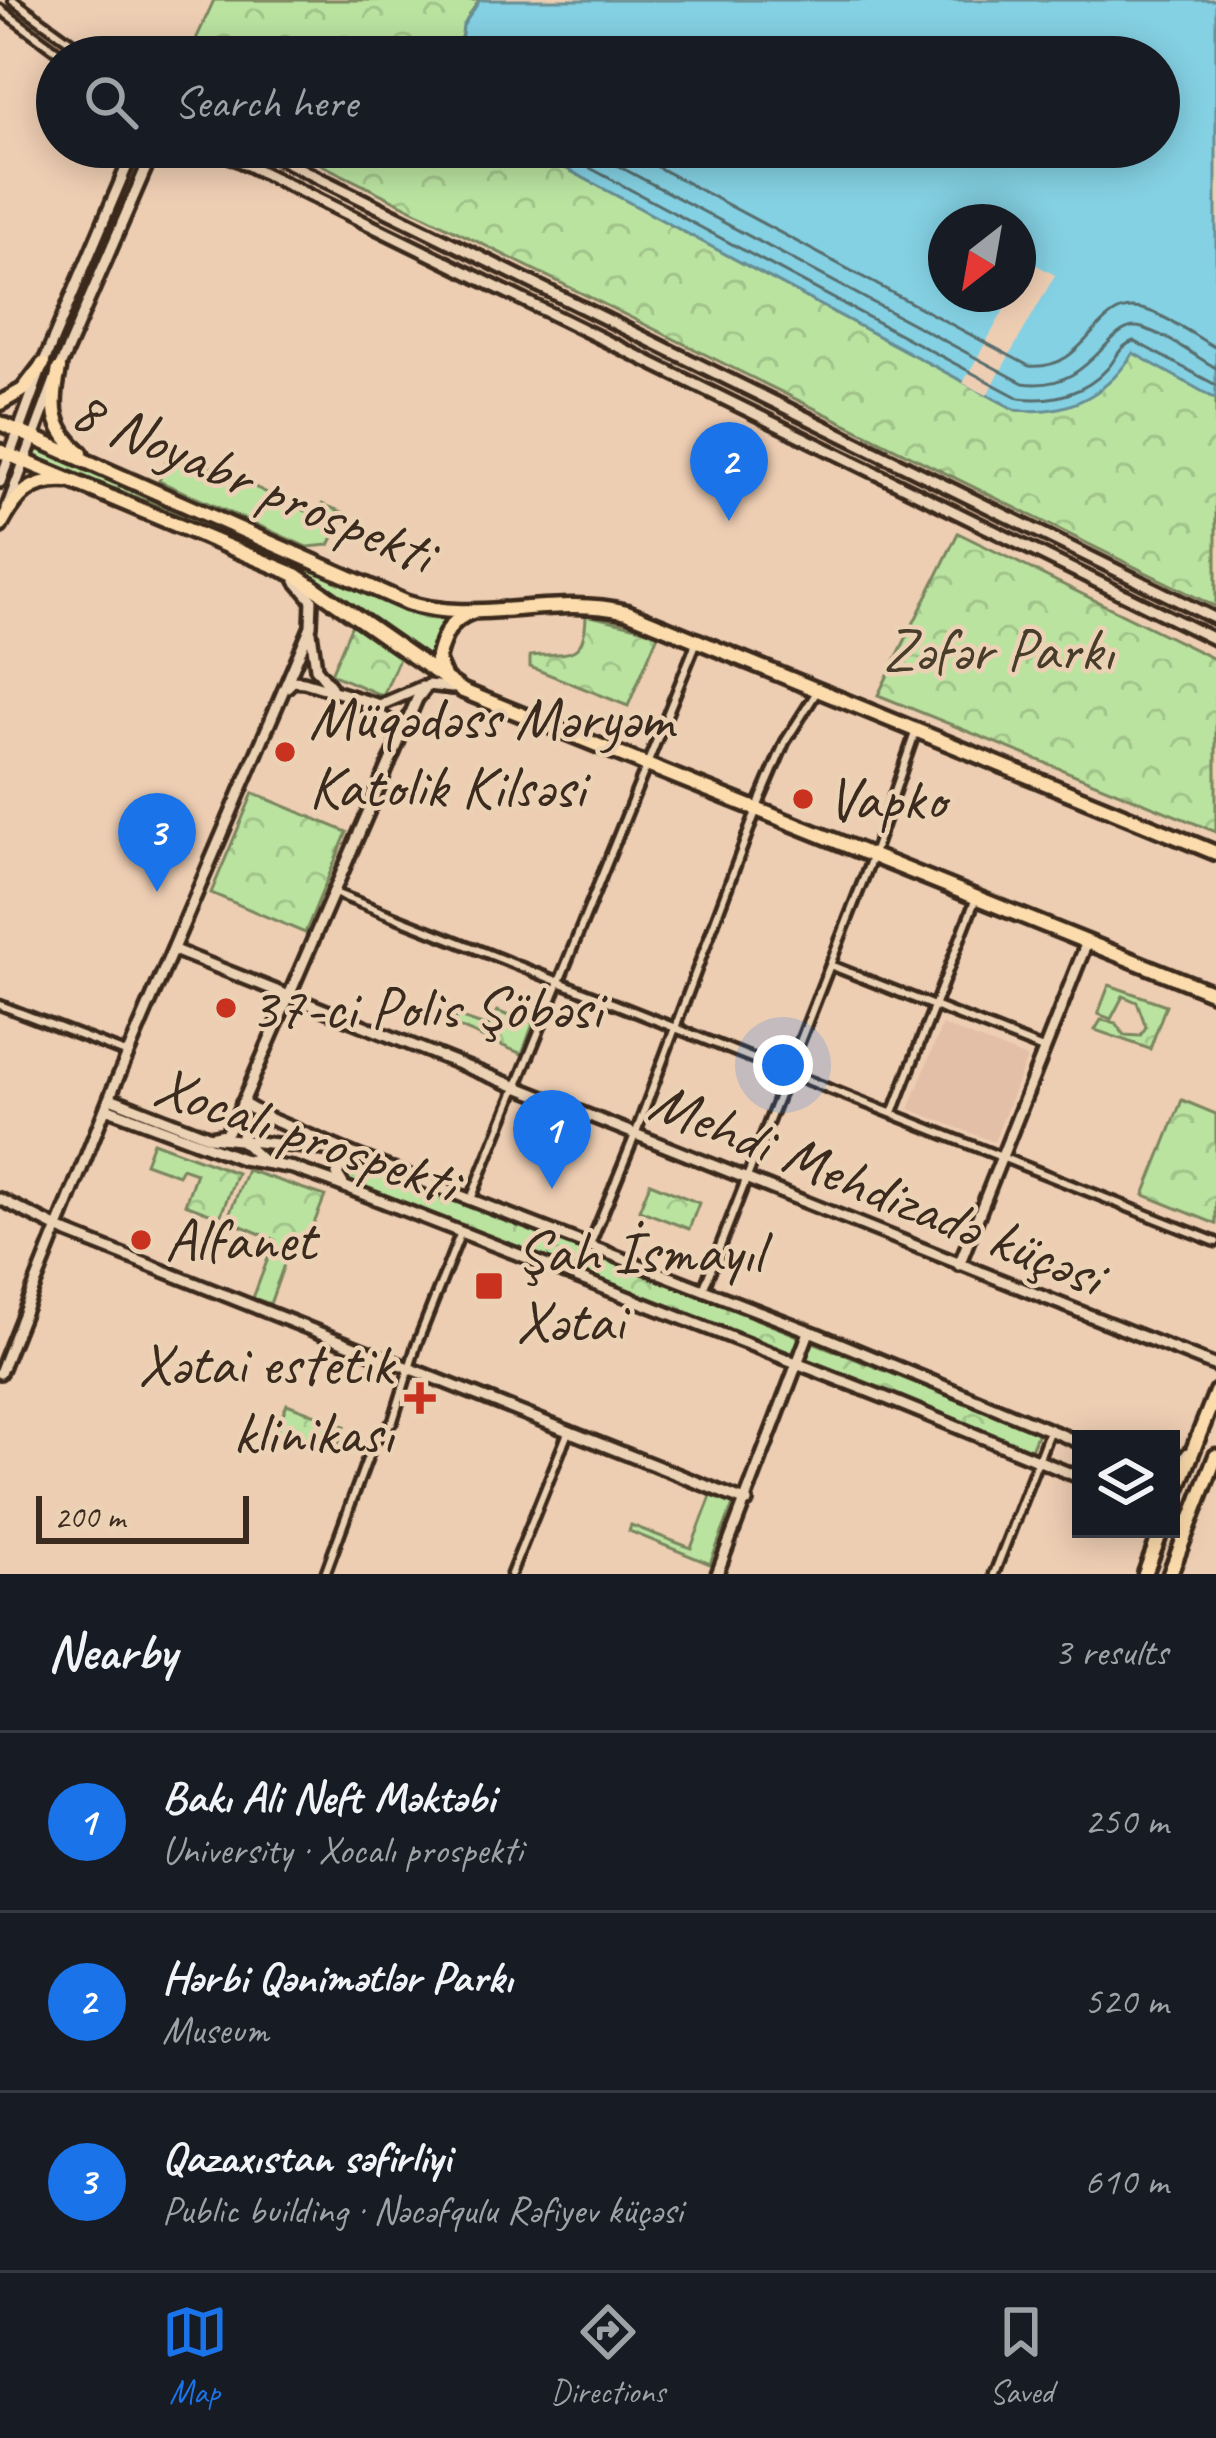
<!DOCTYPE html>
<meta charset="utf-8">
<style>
:root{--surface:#171b24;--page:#20242c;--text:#f1f3f6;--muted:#9ea1a6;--line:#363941;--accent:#1a73e8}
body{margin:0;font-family:Caveat,sans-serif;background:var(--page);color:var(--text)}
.controls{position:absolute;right:36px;bottom:36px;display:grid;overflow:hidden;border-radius:0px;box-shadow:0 6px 30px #0003}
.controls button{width:108px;height:108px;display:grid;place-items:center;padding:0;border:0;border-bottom:3px solid var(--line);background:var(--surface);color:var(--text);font:60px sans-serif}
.compass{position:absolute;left:928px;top:204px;width:108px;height:108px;border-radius:50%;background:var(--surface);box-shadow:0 6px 30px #0003;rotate:211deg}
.scale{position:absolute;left:36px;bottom:30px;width:213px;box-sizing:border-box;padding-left:12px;border:6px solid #3b2a1e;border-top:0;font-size:33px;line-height:42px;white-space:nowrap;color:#3b2a1e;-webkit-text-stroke:9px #ecd2b4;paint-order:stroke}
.you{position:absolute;left:783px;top:1065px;width:42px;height:42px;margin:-30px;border:9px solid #fff;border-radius:50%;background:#1a73e8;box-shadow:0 0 0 18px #1a73e833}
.badge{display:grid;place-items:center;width:78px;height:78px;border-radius:50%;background:var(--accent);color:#fff;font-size:39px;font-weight:700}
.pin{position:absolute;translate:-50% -99px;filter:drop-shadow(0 3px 6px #0008)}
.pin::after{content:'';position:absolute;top:63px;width:42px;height:36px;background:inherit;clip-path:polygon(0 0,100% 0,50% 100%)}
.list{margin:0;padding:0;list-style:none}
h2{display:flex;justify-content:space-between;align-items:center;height:156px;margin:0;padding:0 48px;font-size:51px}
h2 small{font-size:39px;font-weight:400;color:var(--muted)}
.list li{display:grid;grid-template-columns:78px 1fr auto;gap:36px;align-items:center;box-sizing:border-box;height:180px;padding:0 48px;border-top:3px solid var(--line)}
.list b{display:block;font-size:45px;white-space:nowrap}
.list p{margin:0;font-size:39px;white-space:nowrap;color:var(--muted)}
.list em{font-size:39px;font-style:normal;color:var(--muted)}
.icon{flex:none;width:66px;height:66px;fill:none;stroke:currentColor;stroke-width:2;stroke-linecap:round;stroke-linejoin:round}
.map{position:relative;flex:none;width:1216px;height:1574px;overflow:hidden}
.search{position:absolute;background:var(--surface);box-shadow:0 6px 30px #0003;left:36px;right:36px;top:36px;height:132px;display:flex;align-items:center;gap:30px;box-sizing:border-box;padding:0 42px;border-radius:66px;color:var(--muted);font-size:45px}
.sheet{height:696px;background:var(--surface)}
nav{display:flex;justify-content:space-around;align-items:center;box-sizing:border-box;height:168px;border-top:3px solid var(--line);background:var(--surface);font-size:33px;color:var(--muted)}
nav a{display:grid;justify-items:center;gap:6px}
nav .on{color:var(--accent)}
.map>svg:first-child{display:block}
</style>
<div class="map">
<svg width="1216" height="1574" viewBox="0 0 1216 1574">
<defs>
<pattern id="forest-crowns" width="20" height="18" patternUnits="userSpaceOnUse" patternTransform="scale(3)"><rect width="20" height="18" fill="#bae3a0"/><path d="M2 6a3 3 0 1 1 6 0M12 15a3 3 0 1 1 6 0" fill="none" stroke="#a1c389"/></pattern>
</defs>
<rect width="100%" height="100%" fill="#eeceb3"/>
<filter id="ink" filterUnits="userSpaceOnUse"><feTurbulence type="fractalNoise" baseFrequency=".00833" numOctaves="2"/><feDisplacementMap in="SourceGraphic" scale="24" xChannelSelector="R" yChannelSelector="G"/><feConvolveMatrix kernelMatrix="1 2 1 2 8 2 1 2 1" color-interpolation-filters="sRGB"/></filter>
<g filter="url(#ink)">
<path fill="#e4bfa8" d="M942,1025L1027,1058L994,1142L909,1109Z"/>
<path fill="#bae3a0" stroke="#7a865f" stroke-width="3" d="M36,447L404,610L425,618L447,620L430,661L347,600L284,561L171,511L32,456Z
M171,448L308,512H316L322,504L345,513L329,545L307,547L159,481Z
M712,1494L734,1502L710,1564L629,1531L631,1525L691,1548Z"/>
<path fill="url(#forest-crowns)" stroke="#7a865f" stroke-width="3" d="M214,0H480C466,16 459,36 459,57H188Z
M286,147H526L1016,410C1065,415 1107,395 1133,352L1216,399V607Z
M958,533L1216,660V832L878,695Z
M586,615L659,632L628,706L530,667V656C569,652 585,661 586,615Z
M353,622L400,656L383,696L331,674Z
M253,793L347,832L305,933L211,893Z
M1109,985L1166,1005L1150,1049L1095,1030L1101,1020L1116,1023L1124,1035L1140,1036L1146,1027L1137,1002L1123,996L1111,1019L1098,1014Z
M497,1011L518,1020L534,1021L522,1054L453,1025L456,1016L488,1027Z
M1182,1100L1216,1114V1224L1144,1195Z
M153,1142L237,1173L220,1217L185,1204L196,1173L182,1168L178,1175L145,1163Z
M356,1160L796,1335L800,1341L793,1357L348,1181L344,1168Z
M247,1170L325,1196L305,1246L292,1242L270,1304L253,1298L275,1240L227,1220Z
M650,1183L699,1203L689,1229L639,1210Z
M813,1342L1038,1432L1030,1452L804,1362Z
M287,1404L345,1426L337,1447L317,1441L313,1451L274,1436Z"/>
<path fill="#84d1e3" stroke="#678e94" stroke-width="3" fill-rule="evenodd" d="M480,0H1216V399L1133,353C1106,396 1067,415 1016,410L526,147H1159V57H459L463,26ZM946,222H1018V294H946Z"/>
<path fill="#eeceb3" d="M1031,262L1055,275L987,395L963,383L1013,294H1018V286Z"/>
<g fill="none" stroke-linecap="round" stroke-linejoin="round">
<path stroke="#586d6d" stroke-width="3" d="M551,147L1019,398C1052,402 1085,394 1108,368C1117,358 1119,346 1134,341L1216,385
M583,147L1023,383C1095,393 1106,318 1142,328C1167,335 1193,355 1216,368
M620,147L1029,366C1093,371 1093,292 1149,311C1172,319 1195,336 1216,348"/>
<g stroke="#3b2a1e" stroke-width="15">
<path id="street" d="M13,0L92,57
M0,9L65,57
M332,892L1216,1242
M830,965L1043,1049
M0,1005L128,1054
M893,1113L976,898
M471,1199L697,641
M590,1245L635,1135L761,798L785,742L818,690
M703,1290L871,860L915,733
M325,1574L373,1443L393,1421L416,1346L461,1232
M511,1574L569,1430
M994,1574L1049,1432"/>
</g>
<g stroke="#3b2a1e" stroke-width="18">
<path id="secondary" d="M211,147L1216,640
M256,147L1216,619
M0,482L43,364L135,147
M7,508L59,369L155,147
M311,632L316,668L331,687
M287,687L293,681L304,682L380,705L422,687
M366,707L393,723L396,740
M174,950L1216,1366
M110,1098L210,1137L334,1150
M242,1103L268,1118L363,1158L817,1334L1081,1443
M106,1108L242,1159L293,1168L330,1181L886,1398L1081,1478
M241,1114L243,1142L262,1160
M210,1137L225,1134L234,1123L417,699L428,685L452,688
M343,1184L337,1174L346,1157H357
M0,1199L68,1233L747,1502
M959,1265L1087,942
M0,1373L113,1089L311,626L312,600L296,581
M1171,1475L1188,1453
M1171,1515L1190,1523
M717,1574L809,1332"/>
</g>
<g stroke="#3b2a1e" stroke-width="21">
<path id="highway" d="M59,369C51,406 51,428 81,453
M0,403L23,390L43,364
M0,423L407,603C476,625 554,594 627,612L1216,853
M0,451L296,575L463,691L1216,994
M0,526C16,496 30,479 67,481
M444,676L437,660C442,639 449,619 472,612
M1171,1506L1216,1392
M1145,1574L1162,1529
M1170,1574L1216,1456"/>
</g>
<use href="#street" stroke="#ecd2b4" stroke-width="6"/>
<use href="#secondary" stroke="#ecd2b4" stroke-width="9"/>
<use href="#highway" stroke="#fcdcac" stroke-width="12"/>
</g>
</g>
<g fill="#c8321e" stroke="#ecd2b4" stroke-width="4.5">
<circle cx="285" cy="752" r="12"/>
<circle cx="803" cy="799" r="12"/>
<circle cx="226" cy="1008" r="12"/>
<circle cx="141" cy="1240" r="12"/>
<rect x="474" y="1271" width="30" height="30" rx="6"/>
<path d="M414 1380h12v12h12v12h-12v12h-12v-12h-12v-12h12z"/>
</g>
<g text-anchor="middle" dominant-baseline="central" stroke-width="9" stroke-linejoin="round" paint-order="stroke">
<g font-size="60" fill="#3b2a1e" stroke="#ecd2b4">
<text transform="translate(253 481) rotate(23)">8 Noyabr prospekti</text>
<text transform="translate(306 1134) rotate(19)">Xocalı prospekti</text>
<text transform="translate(877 1188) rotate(22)">Mehdi Mehdizadə küçəsi</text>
</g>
<g font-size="60" fill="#483c2b" stroke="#ecd2b4">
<text x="998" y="650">Zəfər Parkı</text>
</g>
<g font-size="60" fill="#3b2a1e" stroke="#ecd2b4" text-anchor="start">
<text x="309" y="718">Müqədəss Məryəm<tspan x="309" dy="69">Katolik Kilsəsi</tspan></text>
<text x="827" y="799">Vapko</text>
<text x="250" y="1008">37-ci Polis Şöbəsi</text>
<text x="165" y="1240">Alfanet</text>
<text x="516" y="1252">Şah İsmayıl<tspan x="516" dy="69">Xətai</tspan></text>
<text x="393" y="1364" text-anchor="end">Xətai estetik<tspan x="393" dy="69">klinikası</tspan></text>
</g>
</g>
</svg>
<div class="controls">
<button><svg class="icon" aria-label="layers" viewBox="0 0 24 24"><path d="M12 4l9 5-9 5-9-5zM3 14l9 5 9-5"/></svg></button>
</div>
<svg class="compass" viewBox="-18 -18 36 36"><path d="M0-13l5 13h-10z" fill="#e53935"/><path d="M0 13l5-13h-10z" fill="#9ea1a6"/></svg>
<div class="scale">200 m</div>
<div class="you"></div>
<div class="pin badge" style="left:552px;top:1189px">1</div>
<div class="pin badge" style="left:729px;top:521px">2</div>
<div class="pin badge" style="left:157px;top:892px">3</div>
<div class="search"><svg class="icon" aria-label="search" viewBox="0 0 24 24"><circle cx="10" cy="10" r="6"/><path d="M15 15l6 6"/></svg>Search here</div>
</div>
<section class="sheet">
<h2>Nearby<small>3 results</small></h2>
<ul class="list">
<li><span class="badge">1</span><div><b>Bakı Ali Neft Məktəbi</b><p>University · Xocalı prospekti</p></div><em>250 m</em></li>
<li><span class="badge">2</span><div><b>Hərbi Qənimətlər Parkı</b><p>Museum</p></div><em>520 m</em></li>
<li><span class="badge">3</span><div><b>Qazaxıstan səfirliyi</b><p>Public building · Nəcəfqulu Rəfiyev küçəsi</p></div><em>610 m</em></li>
</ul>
</section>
<nav>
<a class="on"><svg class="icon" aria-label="map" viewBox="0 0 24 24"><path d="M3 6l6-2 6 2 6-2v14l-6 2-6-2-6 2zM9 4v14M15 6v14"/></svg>Map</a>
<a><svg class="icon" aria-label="directions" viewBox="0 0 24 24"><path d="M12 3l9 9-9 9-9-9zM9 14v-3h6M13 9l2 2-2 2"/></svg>Directions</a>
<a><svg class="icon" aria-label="saved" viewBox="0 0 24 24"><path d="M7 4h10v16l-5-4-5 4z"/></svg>Saved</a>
</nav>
